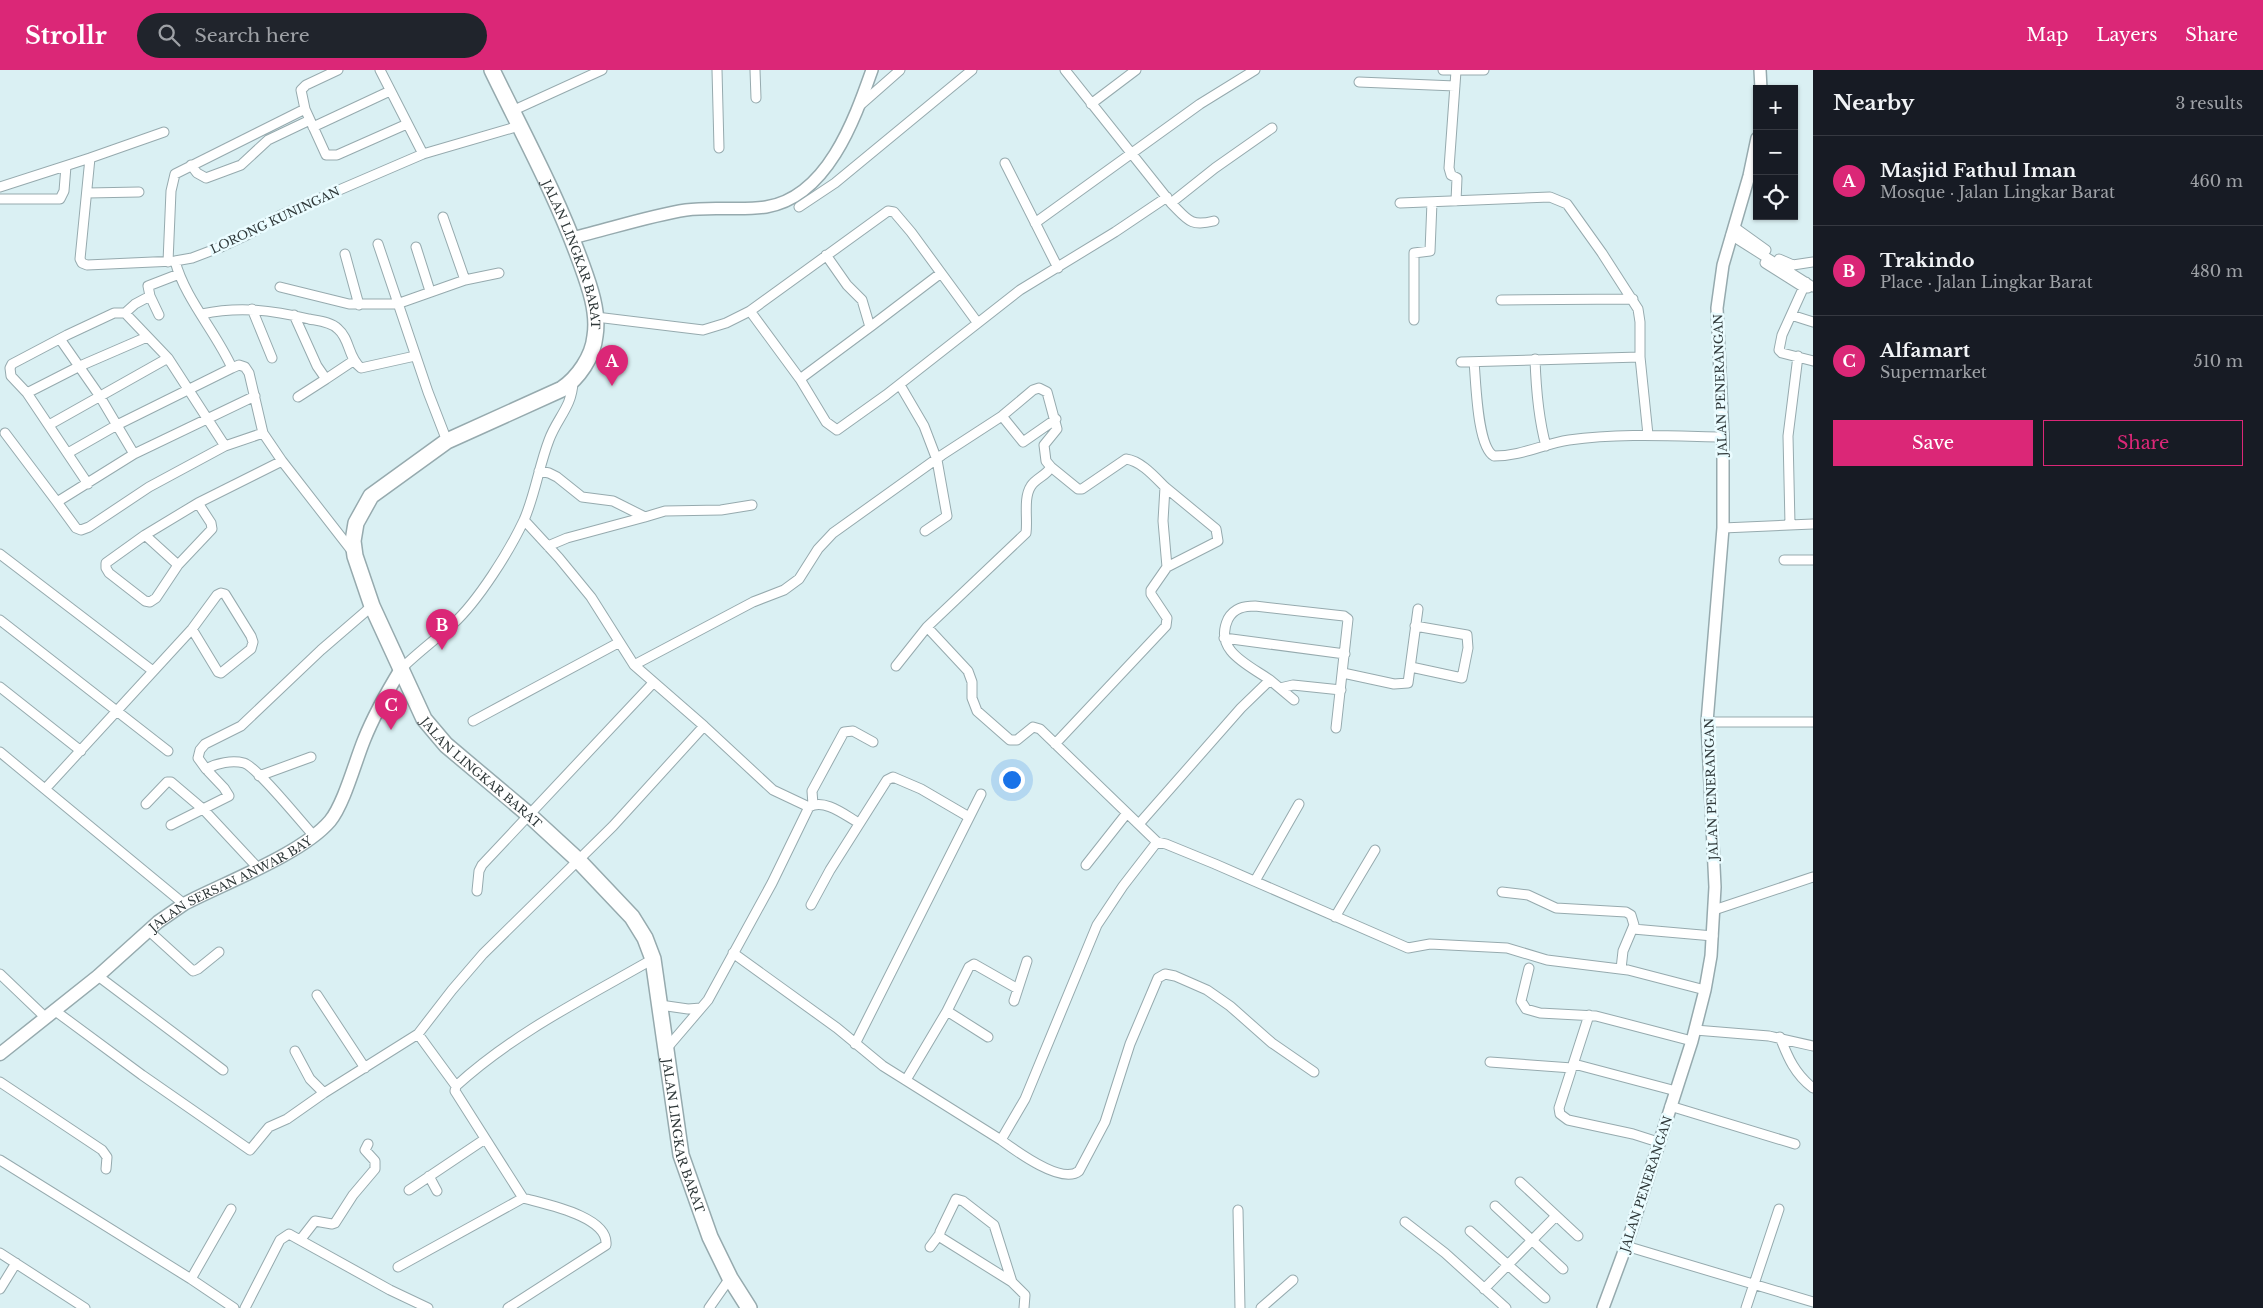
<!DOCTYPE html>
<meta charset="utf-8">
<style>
:root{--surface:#171b24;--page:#20242c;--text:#f1f3f6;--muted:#9ea1a6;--line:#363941;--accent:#db2777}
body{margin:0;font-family:"Libre Baskerville",serif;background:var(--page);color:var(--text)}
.controls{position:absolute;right:15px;top:15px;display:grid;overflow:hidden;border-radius:0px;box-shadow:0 1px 4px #0004}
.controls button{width:45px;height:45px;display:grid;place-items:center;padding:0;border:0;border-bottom:1px solid var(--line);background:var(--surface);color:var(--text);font:25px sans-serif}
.you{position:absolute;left:1011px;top:709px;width:18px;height:18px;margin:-12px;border:4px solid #fff;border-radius:50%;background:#1a73e8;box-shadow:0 0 0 8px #1a73e833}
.badge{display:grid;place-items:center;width:32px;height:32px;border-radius:50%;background:var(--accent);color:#fff;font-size:16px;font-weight:700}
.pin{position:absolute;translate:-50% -41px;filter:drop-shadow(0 1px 2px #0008)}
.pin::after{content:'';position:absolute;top:26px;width:18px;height:15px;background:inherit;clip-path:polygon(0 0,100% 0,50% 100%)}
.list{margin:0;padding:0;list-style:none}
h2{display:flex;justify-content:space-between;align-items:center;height:65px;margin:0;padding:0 20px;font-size:21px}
h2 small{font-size:16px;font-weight:400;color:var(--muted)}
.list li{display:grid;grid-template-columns:32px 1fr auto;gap:15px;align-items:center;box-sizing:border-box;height:90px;padding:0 20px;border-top:1px solid var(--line)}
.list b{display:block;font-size:19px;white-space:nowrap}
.list p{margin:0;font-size:16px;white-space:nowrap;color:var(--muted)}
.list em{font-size:16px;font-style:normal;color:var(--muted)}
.actions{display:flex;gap:10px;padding:15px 20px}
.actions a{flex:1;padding:11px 0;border:1px solid var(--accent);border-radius:0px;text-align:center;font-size:18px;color:var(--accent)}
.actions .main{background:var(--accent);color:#fff}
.icon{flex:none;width:28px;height:28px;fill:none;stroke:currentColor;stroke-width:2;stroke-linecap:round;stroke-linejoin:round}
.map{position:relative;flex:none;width:1813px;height:1238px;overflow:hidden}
header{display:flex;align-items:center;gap:30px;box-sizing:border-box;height:70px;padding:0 25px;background:var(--accent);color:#fff}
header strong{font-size:24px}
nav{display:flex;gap:28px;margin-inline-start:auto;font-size:18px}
.search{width:350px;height:45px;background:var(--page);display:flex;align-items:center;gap:12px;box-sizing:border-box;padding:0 18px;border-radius:28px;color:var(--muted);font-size:19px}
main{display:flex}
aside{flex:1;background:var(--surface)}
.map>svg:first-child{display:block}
</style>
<header>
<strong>Strollr</strong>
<div class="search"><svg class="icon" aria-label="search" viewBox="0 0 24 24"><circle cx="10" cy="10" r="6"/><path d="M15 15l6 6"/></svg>Search here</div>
<nav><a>Map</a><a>Layers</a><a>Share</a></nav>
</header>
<main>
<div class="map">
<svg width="1813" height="1238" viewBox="0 0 1813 1238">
<rect width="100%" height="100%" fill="#daf0f3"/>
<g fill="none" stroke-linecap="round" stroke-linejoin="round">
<g stroke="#96aaae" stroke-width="11">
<path id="minor" d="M338,0L306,15L301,20L305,39L326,85H337L407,54
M380,0L423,84
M717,0L719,78
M755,0L756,28
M1065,0L1171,133C1188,150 1190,157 1214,151
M1443,0H1484
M1359,12L1455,16
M1091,34L1136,0
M858,37L900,0
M512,41L602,0
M313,57L390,21
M164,62L90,88L80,189L82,193L87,195L175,191L192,188L221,177L249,164L281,145L423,84L519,56
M1005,93L1058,198
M191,95L197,103L206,108L241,95L268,70L310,50
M0,117L90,88
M88,123L139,122
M0,129H60L64,121L66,96
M1456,131L1457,108L1451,105L1449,98L1456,1
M1171,133L1215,98L1272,58
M1400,133L1550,127L1567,134L1602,183L1638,239L1640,252V287L1648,365
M799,137L835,113L972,0
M443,147L465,210
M1035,153L1200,34L1255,0
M1734,157L1766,180
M1731,165L1813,217
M378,174L428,322L447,371
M416,177L430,221
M345,184L359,235
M1779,189L1793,195L1813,192
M175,191C185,229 216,262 232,298L239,295L245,297L249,303L263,363
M168,192L171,121L175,104L305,39
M1765,193L1803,217L1808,218
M1806,212L1782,265L1779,280L1782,283L1813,291
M280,217L349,234H397L465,210L499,203
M1501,230L1633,229
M252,239L272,288
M750,241L800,309L826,352L837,360L886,325L1020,220L1115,162L1167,127
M125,243L168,288L225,376
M202,244C239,236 272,240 309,249C319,251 331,252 338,259C350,269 348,288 361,298L415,286
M159,245L150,226L148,216L179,204
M294,245L317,296L326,309L353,291
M1791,245L1813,252
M596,247L703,260L726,253L750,241L888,141L894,142L911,162L977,252
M1414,250V183L1430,181L1432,132
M870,257L941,203
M60,269L99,325L134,384
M1535,289C1536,319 1538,347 1546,376
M1461,292L1640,287
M1474,292C1476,311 1477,377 1494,386C1522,386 1543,374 1569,370C1620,363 1672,366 1723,367
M800,309L870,257L862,230L847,215L826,185
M900,315L924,356L937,390L947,446L925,461
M27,323L80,296L147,267
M298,327L326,309
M1002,346L1023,372L1056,349
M49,355L168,288
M5,363L57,432L134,384L255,326
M68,383L117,355L232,298
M1051,397L1078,419H1082L1126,389C1141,391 1154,406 1165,417L1163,451L1167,497L1151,520V524L1167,548L1166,556L1055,674
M539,401L549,403L557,407L582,427L613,431L645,447L665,441L721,440L752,435
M88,414L27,323L11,306L10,298L12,294L67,265L114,243H125L135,234L150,226
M1165,417L1216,459L1218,471L1167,497
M57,432L76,458L81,460L89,457L149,417L225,376L263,363L282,391L352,481
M198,433L211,453L212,459L178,495L156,528L150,532L145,531L109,503L106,498V493L145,465L198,433L282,391
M524,450L559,488L591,527L634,595L704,656L773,720L809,737C825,728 846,746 859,753
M1790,454L1788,366L1798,286
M1723,458L1813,454
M145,465L178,495
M548,476L567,468L645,447
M0,484L153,601
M1784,490H1813
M0,550L168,681
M927,557L968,601L972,612V628L977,641L1010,670H1017L1033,657L1040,659L1157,772
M1224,568L1345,584
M634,595L753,532L784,520L799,509L818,479L833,463L942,385L1002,346L1033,320L1039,318L1047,322L1057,359L1044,375L1046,391L1051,397C1046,406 1036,408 1031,416C1023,428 1028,449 1026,463L927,557L896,596
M1411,597L1462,608L1468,578L1467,565L1415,556
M401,599C417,583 436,569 453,554C478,531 509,482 524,450C535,425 539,396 549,370C557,348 572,337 573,312
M1343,603L1394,614L1408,613L1418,539
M1270,610C1249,595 1213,581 1228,549C1234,538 1244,536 1255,536L1344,546L1348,549L1336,658
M0,617L81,681
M1280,618L1293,615L1341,620
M473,651L618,573
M1707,652H1813
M0,682L184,834
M206,699L198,688L200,680L205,674L241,656L321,580L372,536
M259,706L311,687
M46,718L192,559L217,525L221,523L225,524L251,566L253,572L251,579L221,603L218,602L192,559
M146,734L167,712H171L204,740L258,798
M813,735L812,721L844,662L853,661L873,672
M1139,754L1241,638L1270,610L1294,630
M171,755L229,726L224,718L206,699C217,693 232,690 244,693C257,697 301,752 314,766
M1086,795L1127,743
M1255,811L1299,734
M477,821L479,801L482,795L653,613
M1502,822L1528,825L1556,838L1626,842L1631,845L1634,855L1623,881L1621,899
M811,835L830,800L887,710L893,707L921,719L969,747
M1714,840L1813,807
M1335,847L1375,780
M1633,859L1713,866
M148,860L193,901L198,899L219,882
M733,883L837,958L883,996L1001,1070L1025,1029L1097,855L1123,816L1157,772L1166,774L1215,794L1408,878L1430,874L1507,878L1547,890L1628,900L1705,920
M1529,898L1521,931L1526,939L1540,943L1596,946L1692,971
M0,904L45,947
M98,906L223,1000
M317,925L365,998
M1014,931L1027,891
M660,935L688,939L701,938
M54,940L142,1005L250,1080L269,1057L287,1049L324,1023L418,964L452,920L483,884L613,756L704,656
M947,941L969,897L974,894L1018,919
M1589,945L1559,1038L1560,1044L1568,1050L1633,1064L1658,1072
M1695,960L1769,966L1813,976
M418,964L456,1016C514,963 585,928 653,889
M1780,967C1788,988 1795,1004 1813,1018
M855,974L981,724
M667,978L708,930L772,813L809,737
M295,981L310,1009L324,1023
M1490,992L1572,998
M1574,994L1676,1021
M906,1010L947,941L988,967
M0,1012L102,1080L107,1087L106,1099
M456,1016L455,1021L523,1128
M1670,1036L1795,1074
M1001,1070C1016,1081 1062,1115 1079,1101L1105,1052L1130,974L1158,908L1165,904L1175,906L1207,920L1230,936L1272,973L1314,1002
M0,1090L191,1209L234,1238
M429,1106L437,1121
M1520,1112L1578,1166
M409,1120L485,1069
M1495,1136L1563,1199
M1238,1140L1240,1238
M1405,1152L1445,1183L1506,1238
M1470,1161L1545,1228
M301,1169L315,1151L332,1154L335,1153L353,1125L375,1099V1091L365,1080L368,1074
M1626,1176L1813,1232
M930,1177L939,1165
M0,1183L85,1238
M398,1197L523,1128C544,1134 609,1146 606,1175L508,1238
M191,1209L231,1139
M1012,1212L940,1167V1162L956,1129L963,1131L994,1155L1012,1212L1025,1225L1024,1238
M0,1219L16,1193
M1484,1219L1556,1146
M245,1238L280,1170L289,1164L390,1220L428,1238
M709,1238L730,1208
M1261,1238L1293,1210
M1746,1238L1779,1139"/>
</g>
<g stroke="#96aaae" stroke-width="14">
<path id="tertiary" d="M1760,0L1761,19
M572,168C610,159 648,146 686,140C713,136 740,141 766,137C827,127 854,51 872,0
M1603,1238L1626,1176L1692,971L1705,920L1711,886L1715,817L1707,652L1723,458V367L1717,238L1723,195L1749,106L1757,68"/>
</g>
<g stroke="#96aaae" stroke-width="15">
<g id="secondary">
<path id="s1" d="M0,984L98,906L158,852L184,834C224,813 302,784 330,751C344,734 355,692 364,670C374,645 387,622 401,599"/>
</g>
</g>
<g stroke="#96aaae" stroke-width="18">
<g id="trunk">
<path id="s2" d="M492,0C523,64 557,126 581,193C589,215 599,242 595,266C593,287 578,308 562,319L447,371L371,426L356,453L353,471L355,486L372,536L424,649L446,675L528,744L578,790L632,847L645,868L653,889L681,1085L710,1167L730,1208L749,1238"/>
</g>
</g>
<use href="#minor" stroke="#fff" stroke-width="9"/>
<use href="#tertiary" stroke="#fff" stroke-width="11"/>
<use href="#secondary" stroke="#fff" stroke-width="12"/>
<use href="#trunk" stroke="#fff" stroke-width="15"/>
</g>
<g text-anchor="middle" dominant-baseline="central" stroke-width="5" stroke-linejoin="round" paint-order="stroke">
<g font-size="12" fill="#2f3839" stroke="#eafcff">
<text transform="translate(275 150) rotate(-25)">LORONG KUNINGAN</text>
<text stroke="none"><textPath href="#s2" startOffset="202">JALAN LINGKAR BARAT</textPath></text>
<text transform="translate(1720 315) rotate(-92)">JALAN PENERANGAN</text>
<text stroke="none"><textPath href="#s2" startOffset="892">JALAN LINGKAR BARAT</textPath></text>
<text transform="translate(1711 719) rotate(-92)">JALAN PENERANGAN</text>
<text stroke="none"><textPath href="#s1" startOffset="288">JALAN SERSAN ANWAR BAY</textPath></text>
<text stroke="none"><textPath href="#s2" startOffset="1328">JALAN LINGKAR BARAT</textPath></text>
<text transform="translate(1646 1114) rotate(-72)">JALAN PENERANGAN</text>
</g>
</g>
</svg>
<div class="controls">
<button>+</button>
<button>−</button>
<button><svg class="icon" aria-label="locate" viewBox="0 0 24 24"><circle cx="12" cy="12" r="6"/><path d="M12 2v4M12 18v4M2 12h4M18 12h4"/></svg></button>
</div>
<div class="you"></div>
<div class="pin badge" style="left:612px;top:316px">A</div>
<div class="pin badge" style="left:442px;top:580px">B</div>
<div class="pin badge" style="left:391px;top:660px">C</div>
</div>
<aside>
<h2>Nearby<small>3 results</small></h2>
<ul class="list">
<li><span class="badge">A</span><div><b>Masjid Fathul Iman</b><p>Mosque · Jalan Lingkar Barat</p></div><em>460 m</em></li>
<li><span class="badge">B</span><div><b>Trakindo</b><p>Place · Jalan Lingkar Barat</p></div><em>480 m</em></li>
<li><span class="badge">C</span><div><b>Alfamart</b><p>Supermarket</p></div><em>510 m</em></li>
</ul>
<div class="actions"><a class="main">Save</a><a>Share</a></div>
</aside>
</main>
